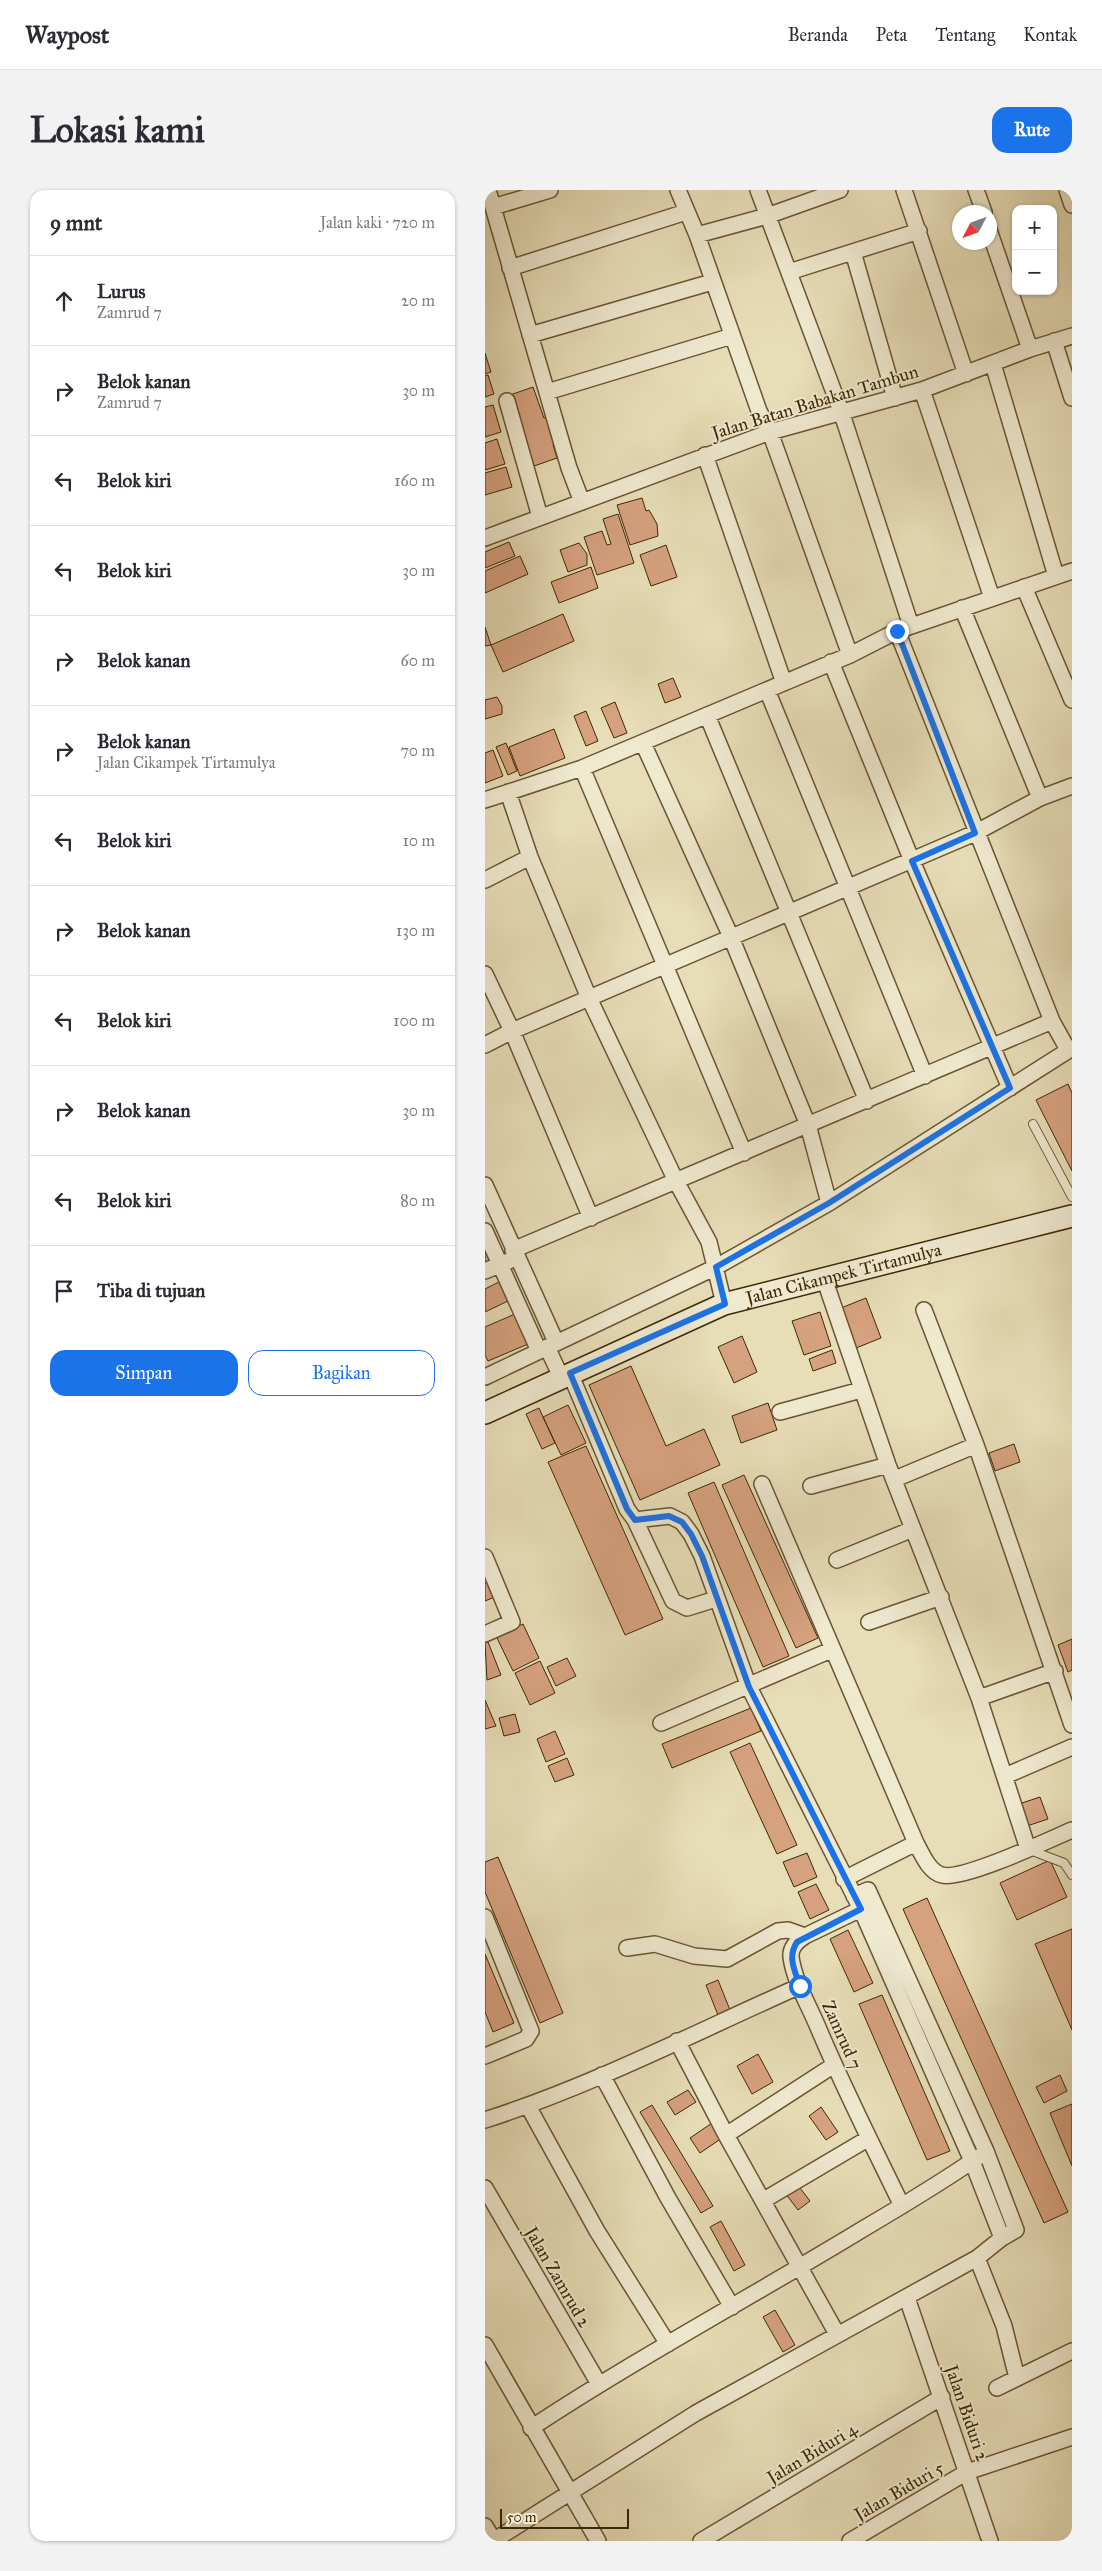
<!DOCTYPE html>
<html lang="id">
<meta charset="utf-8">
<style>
:root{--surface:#fff;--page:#f2f2f3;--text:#2b2b33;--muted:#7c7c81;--line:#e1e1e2;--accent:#1a73e8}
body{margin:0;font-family:"IM FELL Great Primer",serif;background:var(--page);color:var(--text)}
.controls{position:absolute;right:15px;top:15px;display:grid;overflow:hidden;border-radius:10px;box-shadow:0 1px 4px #0004}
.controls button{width:45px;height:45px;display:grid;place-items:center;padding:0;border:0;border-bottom:1px solid var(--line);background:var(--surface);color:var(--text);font:25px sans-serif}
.compass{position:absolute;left:467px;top:15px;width:45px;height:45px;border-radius:50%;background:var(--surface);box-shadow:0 1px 4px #0004;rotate:229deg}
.scale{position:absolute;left:15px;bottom:12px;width:129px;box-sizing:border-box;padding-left:5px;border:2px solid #3e2905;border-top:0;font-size:14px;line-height:18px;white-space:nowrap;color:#3e2905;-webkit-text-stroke:4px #efe9d0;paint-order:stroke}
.stop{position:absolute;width:15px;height:15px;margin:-11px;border:4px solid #1a73e8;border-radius:50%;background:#fff}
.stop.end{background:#1a73e8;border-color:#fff;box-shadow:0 1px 5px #0008}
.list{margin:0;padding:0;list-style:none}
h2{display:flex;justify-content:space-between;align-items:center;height:65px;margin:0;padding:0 20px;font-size:21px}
h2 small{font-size:16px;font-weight:400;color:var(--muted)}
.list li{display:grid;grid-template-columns:32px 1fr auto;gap:15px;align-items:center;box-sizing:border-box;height:90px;padding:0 20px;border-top:1px solid var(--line)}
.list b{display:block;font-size:19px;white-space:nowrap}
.list p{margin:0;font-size:16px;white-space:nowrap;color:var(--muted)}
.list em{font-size:16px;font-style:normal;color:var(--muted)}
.actions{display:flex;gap:10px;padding:15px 20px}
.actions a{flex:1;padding:11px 0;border:1px solid var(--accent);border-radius:15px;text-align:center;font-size:18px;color:var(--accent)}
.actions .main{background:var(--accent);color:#fff}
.icon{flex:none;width:28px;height:28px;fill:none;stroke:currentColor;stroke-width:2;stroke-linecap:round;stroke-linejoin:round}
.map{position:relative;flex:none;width:587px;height:2351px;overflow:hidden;border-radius:15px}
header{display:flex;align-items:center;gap:30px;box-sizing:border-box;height:70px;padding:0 25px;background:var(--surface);border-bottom:1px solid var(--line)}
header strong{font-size:24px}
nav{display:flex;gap:28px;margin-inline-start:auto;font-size:18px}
.intro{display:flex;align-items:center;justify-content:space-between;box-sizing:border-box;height:120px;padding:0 30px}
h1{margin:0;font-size:35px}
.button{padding:12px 22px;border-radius:15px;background:var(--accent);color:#fff;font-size:18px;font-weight:700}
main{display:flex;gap:30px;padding:0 30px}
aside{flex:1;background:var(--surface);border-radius:15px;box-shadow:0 1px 4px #0004}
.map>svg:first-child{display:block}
</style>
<header>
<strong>Waypost</strong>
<nav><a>Beranda</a><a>Peta</a><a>Tentang</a><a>Kontak</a></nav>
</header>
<div class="intro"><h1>Lokasi kami</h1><a class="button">Rute</a></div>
<main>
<aside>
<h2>9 mnt<small>Jalan kaki · 720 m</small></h2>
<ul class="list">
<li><svg class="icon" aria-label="ahead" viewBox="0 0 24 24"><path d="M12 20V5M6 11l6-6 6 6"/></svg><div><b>Lurus</b><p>Zamrud 7</p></div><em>20 m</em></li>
<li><svg class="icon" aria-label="right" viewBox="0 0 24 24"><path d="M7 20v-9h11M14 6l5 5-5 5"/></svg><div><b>Belok kanan</b><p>Zamrud 7</p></div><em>30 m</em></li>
<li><svg class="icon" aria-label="left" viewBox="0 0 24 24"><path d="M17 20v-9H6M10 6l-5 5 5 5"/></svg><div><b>Belok kiri</b></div><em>160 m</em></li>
<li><svg class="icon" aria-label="left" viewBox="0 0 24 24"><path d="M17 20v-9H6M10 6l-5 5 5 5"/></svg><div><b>Belok kiri</b></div><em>30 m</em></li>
<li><svg class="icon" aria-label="right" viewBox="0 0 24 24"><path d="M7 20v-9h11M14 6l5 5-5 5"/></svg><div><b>Belok kanan</b></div><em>60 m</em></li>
<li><svg class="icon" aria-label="right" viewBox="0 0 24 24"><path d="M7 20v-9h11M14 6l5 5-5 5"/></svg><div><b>Belok kanan</b><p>Jalan Cikampek Tirtamulya</p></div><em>70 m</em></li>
<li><svg class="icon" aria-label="left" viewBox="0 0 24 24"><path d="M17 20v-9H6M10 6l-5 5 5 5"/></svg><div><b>Belok kiri</b></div><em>10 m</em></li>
<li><svg class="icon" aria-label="right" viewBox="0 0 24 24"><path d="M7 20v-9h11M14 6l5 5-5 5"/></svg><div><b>Belok kanan</b></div><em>130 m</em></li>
<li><svg class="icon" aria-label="left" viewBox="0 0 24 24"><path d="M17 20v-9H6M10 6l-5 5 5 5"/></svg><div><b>Belok kiri</b></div><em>100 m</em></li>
<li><svg class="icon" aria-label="right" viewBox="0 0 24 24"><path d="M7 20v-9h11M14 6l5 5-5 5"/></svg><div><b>Belok kanan</b></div><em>30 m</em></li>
<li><svg class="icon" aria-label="left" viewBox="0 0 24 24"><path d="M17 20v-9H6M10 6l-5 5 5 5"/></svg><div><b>Belok kiri</b></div><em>80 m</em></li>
<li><svg class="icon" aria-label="arrive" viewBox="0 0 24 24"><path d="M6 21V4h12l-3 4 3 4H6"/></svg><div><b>Tiba di tujuan</b></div></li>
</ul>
<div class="actions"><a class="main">Simpan</a><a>Bagikan</a></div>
</aside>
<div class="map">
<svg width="587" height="2351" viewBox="0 0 587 2351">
<rect width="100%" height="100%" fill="#e7ddb7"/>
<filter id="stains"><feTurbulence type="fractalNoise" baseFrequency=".004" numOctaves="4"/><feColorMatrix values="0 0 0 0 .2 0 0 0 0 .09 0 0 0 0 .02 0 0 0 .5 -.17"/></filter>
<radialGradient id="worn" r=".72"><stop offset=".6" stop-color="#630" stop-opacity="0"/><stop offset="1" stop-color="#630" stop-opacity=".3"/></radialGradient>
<path fill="#d6a17f" stroke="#3e2905" d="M0,163L6,182L0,184Z
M3,185L9,204L0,207V186Z
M48,197L59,228L66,226L75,253L68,255L72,268L49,276L25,205Z
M8,215L16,242L0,247V217Z
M12,249L20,274L0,280V253Z
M21,277L27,297L0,305V283Z
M157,308L161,321L164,320L172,334L173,346L145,355L132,315Z
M133,324L149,373L112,385L99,347L117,341L122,355L126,354L118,329Z
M24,352L30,366L0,378V362Z
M94,353L102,364V375L83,382L75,360Z
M181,355L192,387L166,396L155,365Z
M35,366L43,384L0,403V381Z
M106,377L113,398L74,413L66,392Z
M78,424L89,451L18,482L6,455Z
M0,437L6,455L0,456Z
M188,488L196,507L180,513L173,494Z
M12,507L17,516V524L0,529V510Z
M130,512L142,543L129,548L116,518Z
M101,521L113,551L101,556L89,526Z
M69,539L80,568L35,586L24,557Z
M21,553L32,581L23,585L11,557Z
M8,560L18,586L0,593V563Z
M583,894L587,903V981L551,910Z
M0,1057L6,1072L0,1074Z
M14,1092L23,1111L0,1122V1099Z
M381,1108L396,1148L371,1158L356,1118Z
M335,1122L346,1156L319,1165L307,1131Z
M30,1124L43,1154L3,1171L0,1165V1137Z
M257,1146L272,1182L249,1193L233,1157Z
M347,1160L351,1173L328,1181L324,1169Z
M146,1176L181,1256L219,1239L235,1275L155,1310L104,1195Z
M283,1213L292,1240L256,1253L247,1226Z
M83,1215L101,1253L76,1265L58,1227Z
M54,1218L70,1253L57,1259L41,1224Z
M529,1254L535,1272L510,1281L504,1263Z
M101,1256L178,1429L140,1445L63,1272Z
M259,1285L333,1448L311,1458L237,1295Z
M229,1292L304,1466L278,1477L203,1303Z
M4,1386L12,1406L0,1411V1388Z
M38,1434L54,1468L28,1481L11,1446Z
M587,1449V1480L583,1482L573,1455Z
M3,1452L16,1485L2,1490L0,1453Z
M82,1468L91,1486L71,1496L62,1477Z
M55,1471L70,1503L45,1515L30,1483Z
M0,1510L11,1536L0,1539Z
M266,1518L276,1541L187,1578L177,1554Z
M30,1524L35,1542L19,1546L14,1528Z
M70,1541L80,1564L61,1572L52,1549Z
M265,1553L312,1655L292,1664L245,1562Z
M82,1568L89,1585L70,1592L63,1576Z
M555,1607L563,1629L539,1637L531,1615Z
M322,1663L332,1687L309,1697L298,1672Z
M13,1667L78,1823L55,1833L0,1702V1672Z
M565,1670L582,1707L532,1730L515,1693Z
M331,1694L344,1720L325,1729L313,1702Z
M442,1708L583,2022L559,2033L418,1719Z
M587,1739V1840L550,1754Z
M363,1740L388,1793L369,1802L345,1749Z
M0,1764L29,1833L8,1842L0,1822Z
M233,1790L245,1820L233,1825L221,1795Z
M397,1805L465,1961L442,1970L374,1814Z
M273,1864L288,1892L267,1904L252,1876Z
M575,1885L582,1901L559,1913L551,1897Z
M203,1900L211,1912L190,1925L182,1912Z
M587,1914V1976L565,1923Z
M167,1915L228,2016L216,2023L155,1922Z
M336,1917L353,1942L341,1950L324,1926Z
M227,1933L237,1948L215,1963L205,1948Z
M312,1994L325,2011L313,2020L300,2003Z
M236,2031L260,2075L249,2081L225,2037Z
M290,2120L310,2155L298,2162L278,2127Z"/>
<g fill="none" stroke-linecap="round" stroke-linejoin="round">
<g stroke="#685632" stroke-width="10">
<path id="lane" d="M548,934L587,1007
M545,1660L579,1673L587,1685"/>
</g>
<g stroke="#685632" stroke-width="18">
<path id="street" d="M3,0L84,278L97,312
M193,0L212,45L274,221L285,242L365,465
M273,0L356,221L426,436
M419,0L481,184
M491,0L499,22
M582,0L587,15
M8,17L65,0
M504,40L545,159
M212,45L282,26L355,0
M368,62L410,208
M25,78L201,22
M304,82L434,41
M45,145L227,92
M569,151L587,208
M508,174L571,386
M437,200L507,408
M62,202L247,146
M22,211L55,327
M220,265L299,493
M0,348L285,242L437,200L545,159L587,146
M539,397L587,510
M477,418L555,608
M412,441L567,831L583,860
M346,472L427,671L525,898
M282,500L440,886
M222,525L382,911
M158,553L246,747L323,935L344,1013
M97,578L259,963
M23,602L45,667L104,808L191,991L224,1052L239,1114
M0,610L97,578L365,465L412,441L587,381
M0,690L45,667
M0,784L27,841L106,1028
M0,855L27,841L490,643L555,608L587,596
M0,995L71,1152
M0,1041L54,1161
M28,1060L567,831
M0,1081L24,1071
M339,1088L403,1275L494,1508L543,1659
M439,1120L491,1255L587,1535
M62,1157L76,1187
M85,1183L142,1319L150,1330L185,1326L197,1332L206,1344L217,1366L264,1497L376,1719L487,1971L517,2048
M0,1187L231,1077L344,1013L587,858
M295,1222L376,1200
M410,1289L491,1255
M277,1294L431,1653
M326,1296L403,1275
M150,1330L188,1411L202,1418L231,1409
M0,1367L27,1432L0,1444
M352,1370L428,1339
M384,1432L456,1407
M494,1508L570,1481
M176,1533L346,1460
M520,1586L587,1557
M359,1689L431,1653C437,1664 444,1682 457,1685C477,1691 564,1650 587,1640
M376,1719L320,1746C312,1751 305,1757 306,1767C309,1790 323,1814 332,1835C358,1897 388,1956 417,2016
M0,1727L46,1841L41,1849L0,1866
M142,1758L170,1754L209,1766L242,1769L293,1741L303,1740L320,1746
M192,1851L241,1945L352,2144
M117,1885L183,2008L247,2117
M43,1916L112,2041L183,2154
M0,1930C109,1895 211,1842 315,1796
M241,1945L349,1875
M0,1998L114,2194
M279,2010L384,1948
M492,2068L519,2136L532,2188
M422,2108L505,2351
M0,2155L113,2351
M512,2198L587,2161
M46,2238C154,2167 268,2106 378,2039C417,2016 456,1993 493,1967
M0,2336L9,2351
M8,2351L211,2223L492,2068L517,2048L531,2040L501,1961L383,1700L369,1706
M216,2351L457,2207
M365,2351L482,2282L587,2247"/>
</g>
<g stroke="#3e2905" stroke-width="24">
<g id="secondary">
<path id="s1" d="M0,1223L239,1114L587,1026"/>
</g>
</g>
<use href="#lane" stroke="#efe9d0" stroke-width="8"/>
<use href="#street" stroke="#efe9d0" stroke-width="15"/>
<use href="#secondary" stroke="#efe9d0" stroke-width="21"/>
</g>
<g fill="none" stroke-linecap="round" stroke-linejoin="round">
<path stroke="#1a73e8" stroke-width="6" d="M315,1796C310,1781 302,1767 312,1752L376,1719L264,1497L217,1366L206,1344L197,1332L184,1326L150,1330L142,1319L85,1183L240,1114L231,1077L344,1013L525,898L427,671L490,643L412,441"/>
</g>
<g text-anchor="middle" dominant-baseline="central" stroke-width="4" stroke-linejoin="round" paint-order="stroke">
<g font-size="18" fill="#3e2905" stroke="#efe9d0">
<text transform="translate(330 212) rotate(-17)">Jalan Batan Babakan Tambun</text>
<text stroke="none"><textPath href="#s1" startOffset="386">Jalan Cikampek Tirtamulya</textPath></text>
<text transform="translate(357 1845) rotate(66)">Zamrud 7</text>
<text transform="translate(73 2087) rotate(60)">Jalan Zamrud 2</text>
<text transform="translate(482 2223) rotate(71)">Jalan Biduri 2</text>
<text transform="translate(327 2263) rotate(-31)">Jalan Biduri 4</text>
<text transform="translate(414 2301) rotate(-30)">Jalan Biduri 5</text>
</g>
</g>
<rect width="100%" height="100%" filter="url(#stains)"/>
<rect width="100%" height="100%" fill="url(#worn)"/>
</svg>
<div class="controls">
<button>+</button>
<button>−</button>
</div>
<svg class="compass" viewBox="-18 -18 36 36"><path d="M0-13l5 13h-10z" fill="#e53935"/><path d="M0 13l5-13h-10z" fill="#7c7c81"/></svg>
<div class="scale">50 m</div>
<div class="stop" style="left:315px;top:1796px"></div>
<div class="stop end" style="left:412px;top:441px"></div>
</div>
</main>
